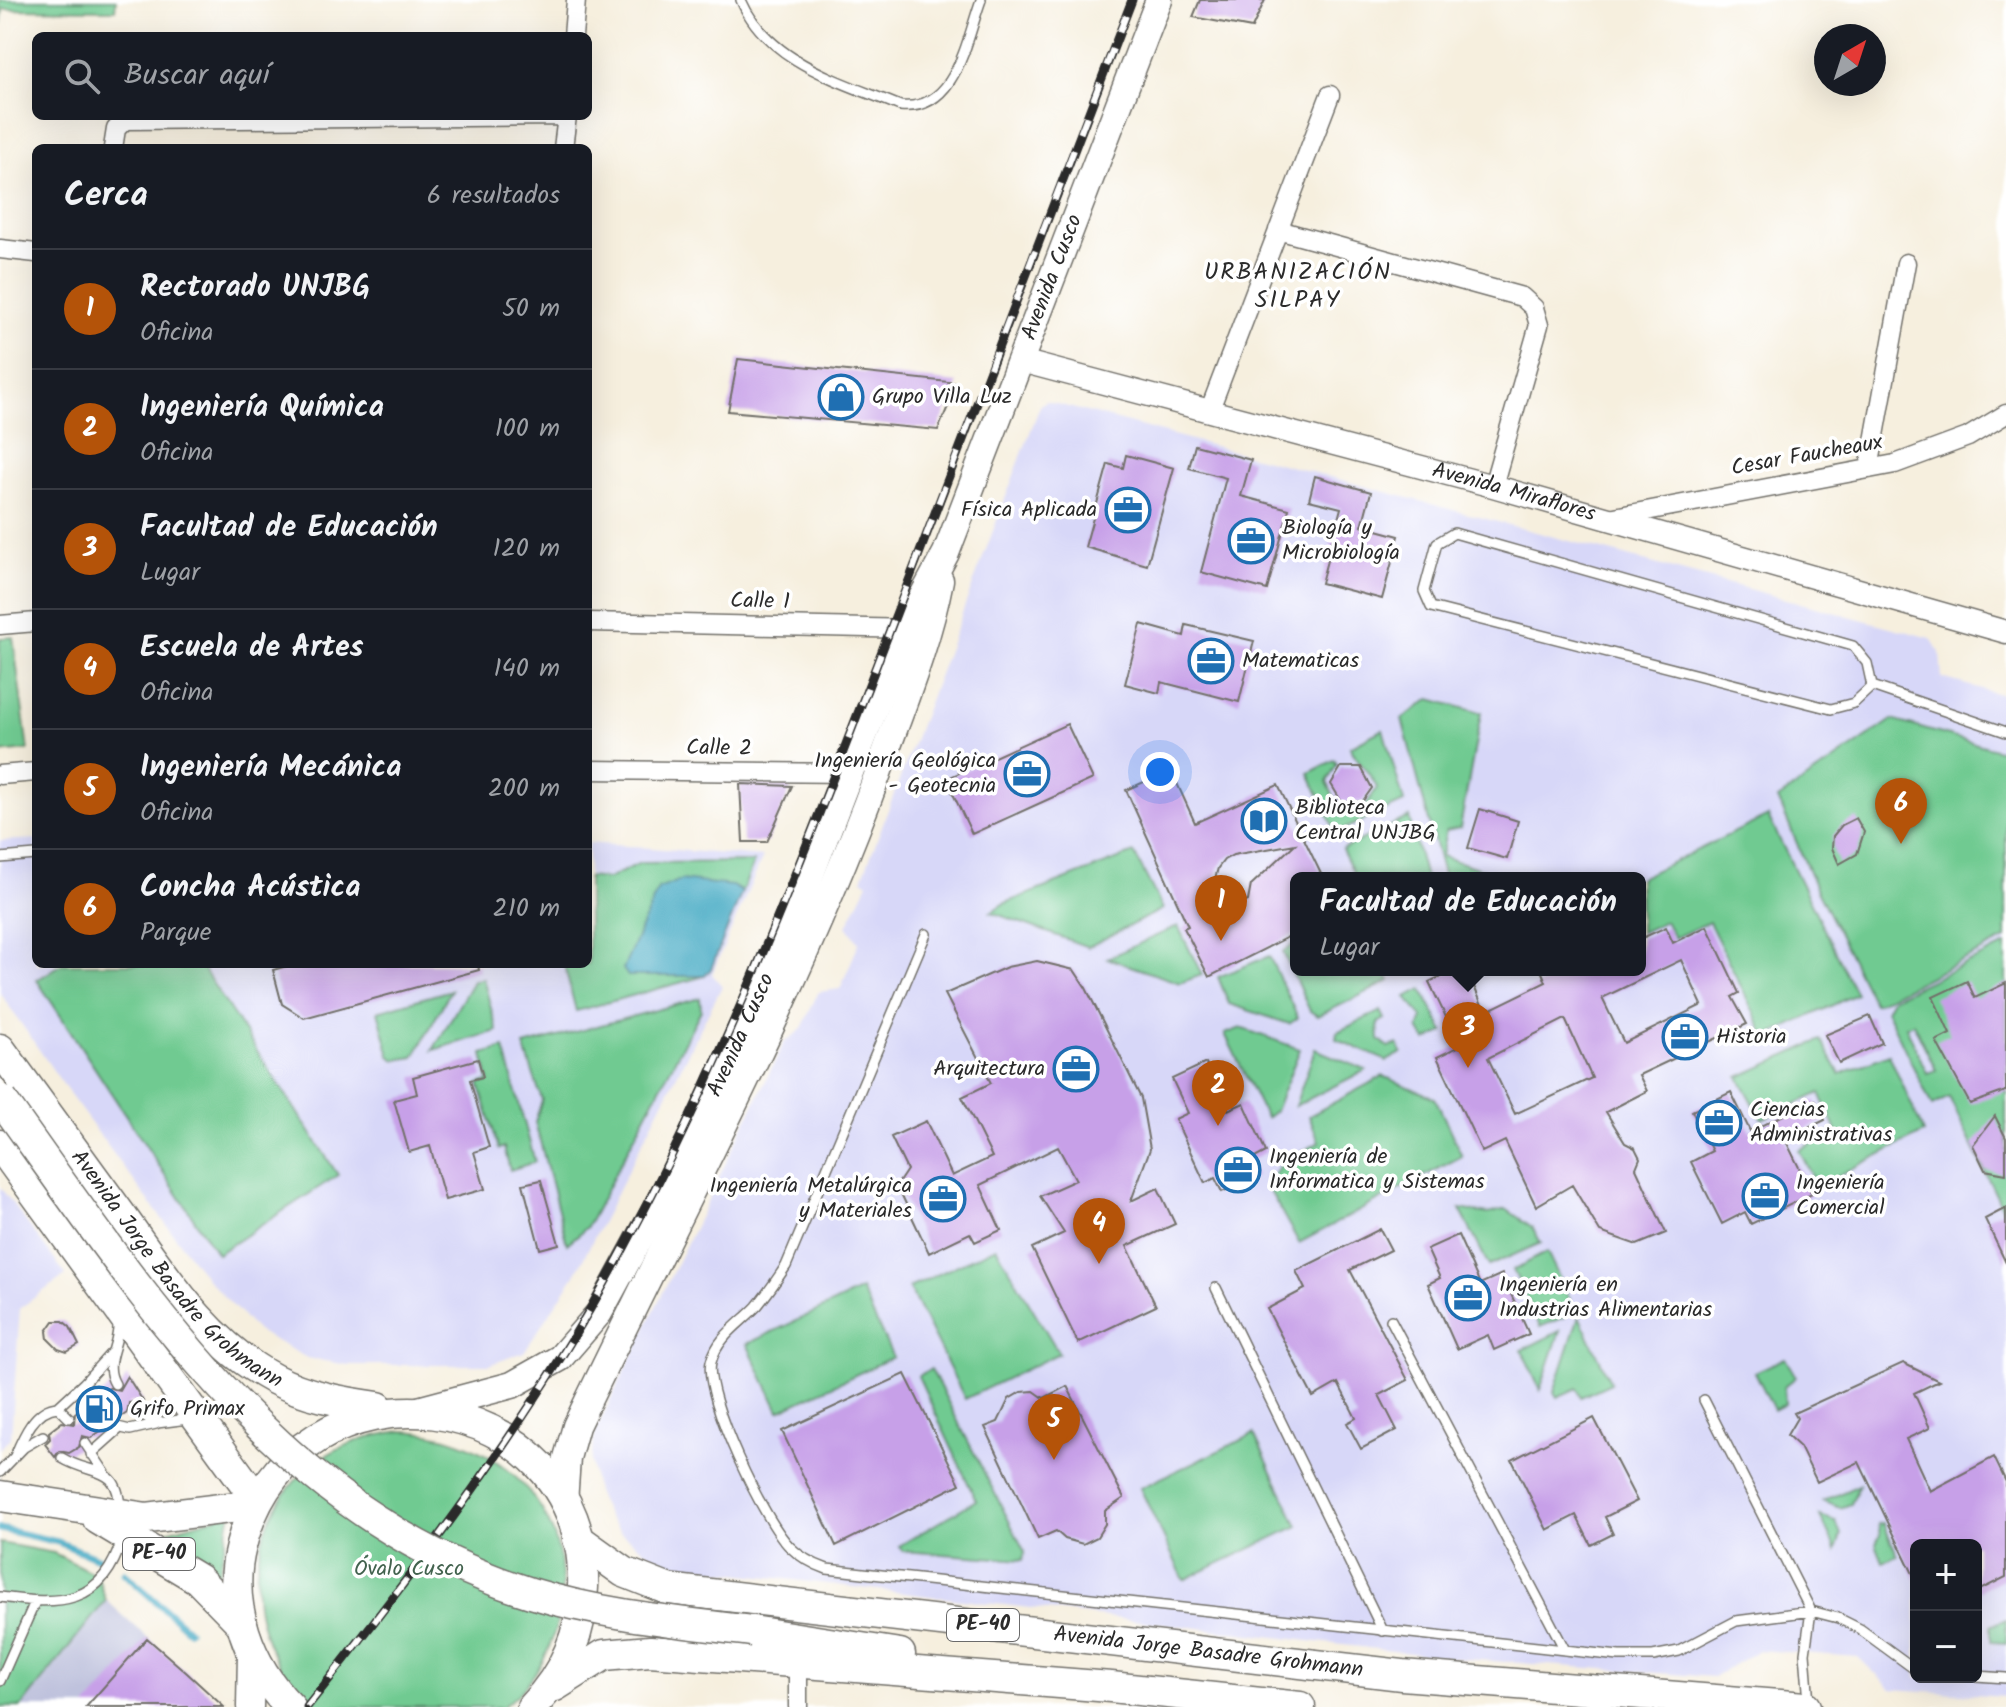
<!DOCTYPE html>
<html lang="es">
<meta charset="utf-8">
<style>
:root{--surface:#171b24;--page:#20242c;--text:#f1f3f6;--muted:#9ea1a6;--line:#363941;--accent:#b45309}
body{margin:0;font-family:Kalam,sans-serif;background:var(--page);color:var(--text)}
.controls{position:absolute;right:24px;bottom:24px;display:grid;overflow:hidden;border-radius:12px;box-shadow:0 8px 32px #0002}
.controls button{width:72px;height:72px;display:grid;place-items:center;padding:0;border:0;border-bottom:2px solid var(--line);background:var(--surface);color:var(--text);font:40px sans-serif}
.compass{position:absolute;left:1814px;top:24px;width:72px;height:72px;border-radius:50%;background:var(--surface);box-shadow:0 8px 32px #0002;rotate:39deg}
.you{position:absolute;left:1160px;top:772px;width:28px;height:28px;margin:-20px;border:6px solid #fff;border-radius:50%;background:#1a73e8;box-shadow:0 0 0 12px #1a73e833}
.badge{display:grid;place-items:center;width:52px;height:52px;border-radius:50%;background:var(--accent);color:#fff;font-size:26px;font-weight:700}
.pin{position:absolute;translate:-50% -66px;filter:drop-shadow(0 2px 4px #0008)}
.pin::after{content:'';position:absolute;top:42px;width:28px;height:24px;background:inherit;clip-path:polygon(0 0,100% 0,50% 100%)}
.popup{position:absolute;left:1290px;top:872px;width:356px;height:104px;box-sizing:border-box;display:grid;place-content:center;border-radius:12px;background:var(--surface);filter:drop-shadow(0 2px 6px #0005);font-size:26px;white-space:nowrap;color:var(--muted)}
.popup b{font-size:30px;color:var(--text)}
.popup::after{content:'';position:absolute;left:50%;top:100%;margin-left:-16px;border:16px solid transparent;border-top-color:var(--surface)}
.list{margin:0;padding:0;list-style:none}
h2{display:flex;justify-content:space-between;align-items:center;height:104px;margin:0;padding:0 32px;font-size:34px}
h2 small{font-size:26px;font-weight:400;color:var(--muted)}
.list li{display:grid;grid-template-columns:52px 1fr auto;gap:24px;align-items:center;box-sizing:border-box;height:120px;padding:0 32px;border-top:2px solid var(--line)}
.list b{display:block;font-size:30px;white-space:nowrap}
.list p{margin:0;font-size:26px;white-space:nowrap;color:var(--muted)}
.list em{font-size:26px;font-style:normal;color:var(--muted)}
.icon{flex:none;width:44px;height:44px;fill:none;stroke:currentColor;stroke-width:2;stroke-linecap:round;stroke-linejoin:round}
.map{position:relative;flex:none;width:2006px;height:1707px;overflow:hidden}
.search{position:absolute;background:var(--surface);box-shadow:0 8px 32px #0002;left:32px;top:32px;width:560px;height:88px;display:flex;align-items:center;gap:20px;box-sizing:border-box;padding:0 28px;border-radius:12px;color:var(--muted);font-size:30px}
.panel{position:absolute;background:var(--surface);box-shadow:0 8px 32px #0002;left:32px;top:144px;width:560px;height:824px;border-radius:12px}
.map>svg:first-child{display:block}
</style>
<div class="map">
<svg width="2006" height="1707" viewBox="0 0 2006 1707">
<rect width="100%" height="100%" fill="#fff"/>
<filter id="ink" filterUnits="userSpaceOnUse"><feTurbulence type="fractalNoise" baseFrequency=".0125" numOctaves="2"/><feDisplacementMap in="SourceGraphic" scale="16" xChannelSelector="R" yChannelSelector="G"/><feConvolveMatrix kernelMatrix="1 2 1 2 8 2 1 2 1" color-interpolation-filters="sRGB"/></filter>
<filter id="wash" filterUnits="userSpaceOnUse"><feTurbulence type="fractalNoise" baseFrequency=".006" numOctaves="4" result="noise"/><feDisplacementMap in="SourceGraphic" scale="32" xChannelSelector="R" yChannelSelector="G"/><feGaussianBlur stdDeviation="1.8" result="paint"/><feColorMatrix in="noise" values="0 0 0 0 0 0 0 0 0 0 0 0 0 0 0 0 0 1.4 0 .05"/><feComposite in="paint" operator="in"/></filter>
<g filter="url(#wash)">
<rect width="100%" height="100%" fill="#f6efde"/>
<path fill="#d7d7f8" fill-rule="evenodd" d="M1046,401L1931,638L1940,653L1942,678L2006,696V1696L1891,1689L1858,1657L1759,1650L1713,1677L1452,1658L693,1568L661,1562L621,1533L608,1517L596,1492L591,1462L595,1432L784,1043L802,1029L818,992L840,989L859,943L847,926L868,883L862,879L1040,406ZM1296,878H1640V970H1296ZM1916,1545H1976V1677H1916Z
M36,839V964H588V843L763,857L712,974L722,986L575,1275L524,1352L489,1365H348L307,1358L257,1331L206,1278L75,1102L0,993V841Z
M0,1187L66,1275L20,1308L11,1437L0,1449Z"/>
<path fill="#bfc2dd" d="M106,1600L187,1673L221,1707H21Z"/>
<path fill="#70ca91" stroke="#4e7a5e" stroke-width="2" fill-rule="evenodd" d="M0,0H116L115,10L3,9L0,37Z
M13,637L28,750L0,753V638Z
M1430,699L1481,713L1460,828L1446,831L1441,856L1508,878H1444L1402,719Z
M1892,720L2006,752V939L1874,1004L1816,888L1778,799Z
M1383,729L1404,802L1336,833L1309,773L1334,760L1337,764L1327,782L1338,805L1364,808L1377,788C1368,769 1358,763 1350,747Z
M1768,816L1856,994L1766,1037L1709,922L1674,938L1665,921L1640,933L1639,878Z
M1409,817L1425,878H1356L1342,849Z
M1134,853L1163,909L1088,947L991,912L1003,904Z
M754,862L742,892L732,886L629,976H705L576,1011L564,964H588V877L608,879L640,863Z
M1178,926L1202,975L1180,983L1107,958Z
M1296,943V970H1385L1390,981L1318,1016L1310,1011L1283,952Z
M2006,945V1216L1949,1097L1932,1106L1886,1010L1892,998ZM1913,1023L1936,1070L1927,1073L1906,1026Z
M1269,956L1298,1018L1289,1024L1229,1004L1218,977Z
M62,964H200L338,1175L217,1254L37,980Z
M483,978L497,1031L433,1050L473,981Z
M1422,989L1444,1032L1426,1041L1419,1029L1423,1018L1406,997Z
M451,990L414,1057L396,1060L390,1056L378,1011Z
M700,998L701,1010L587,1227L567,1244L535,1122L542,1100L524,1046Z
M1381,1011L1385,1019L1378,1023L1379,1040L1388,1047L1398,1044L1402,1053L1387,1061L1336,1039L1337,1032Z
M1241,1028L1300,1049L1275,1111L1266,1118L1225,1034Z
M1821,1040L1840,1074L1889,1054L1924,1133L1817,1186L1799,1150L1837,1131L1820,1093L1762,1119L1739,1077Z
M504,1048L535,1162L510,1170L504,1147L499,1149L479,1084L489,1081L483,1054Z
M1315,1049L1366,1070L1295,1106Z
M1383,1076L1435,1098L1462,1156L1299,1243L1267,1186L1280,1165L1319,1142L1309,1116Z
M1460,1209L1488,1214L1506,1209L1532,1227L1541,1243L1489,1266Z
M996,1247L1059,1353L965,1399L909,1288Z
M1547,1252L1570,1300L1564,1317L1540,1327L1513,1270Z
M861,1290L893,1357L779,1411L747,1344Z
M1579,1316L1611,1383L1581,1397L1577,1388L1557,1397L1554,1392Z
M1560,1331L1540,1390L1522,1350Z
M1785,1358L1796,1377L1784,1387L1785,1404L1774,1410L1755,1372Z
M931,1369L1025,1552L1023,1560L903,1551L899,1546L976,1500L918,1376Z
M401,1431C512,1435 591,1531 552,1640C543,1665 524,1693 502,1707H317C238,1648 235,1522 316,1462C342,1443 370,1436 401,1431Z
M1254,1434L1298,1526L1184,1580L1140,1488Z
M1859,1485L1851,1504L1840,1508L1823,1501Z
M231,1513L217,1582L153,1535Z
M1820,1516L1836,1521L1841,1535L1836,1550Z
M1883,1523L1898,1556L1883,1562L1876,1544L1880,1535L1878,1524Z
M0,1543L54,1553L97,1575L106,1600L21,1707H0Z
M2006,1619V1643L1991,1642V1626Z"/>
<path fill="#43a9c3" stroke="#376a77" stroke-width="2" d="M681,880L732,886L742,892L711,969L705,976H628L623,969L658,889Z"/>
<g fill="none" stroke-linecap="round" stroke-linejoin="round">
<path stroke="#43a9c3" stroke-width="7" d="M0,1529L58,1542L100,1559
M124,1573L188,1630"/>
</g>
<g id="blocks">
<path fill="#c7a0e8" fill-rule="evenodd" d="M1200,0H1265L1252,28L1193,17Z
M738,359L958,383L938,430L728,411Z
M1195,445L1251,460L1241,496L1289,509L1267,590L1201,572L1226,478L1189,468Z
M1126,455L1174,468L1147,565L1085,547L1108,464L1123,468Z
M1315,476L1371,492L1362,526L1399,536L1382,599L1321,583L1341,508L1309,500Z
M1141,624L1184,636L1186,625L1254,641L1239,702L1161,682L1159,693L1125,684Z
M1067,724L1093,779L972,834L946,779Z
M1341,767H1361L1372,788L1362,802L1341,801L1331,784Z
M1171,770L1195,823L1278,785L1323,878H1296V933L1209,977L1184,928L1188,926L1126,790ZM1295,844L1251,885L1248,901L1225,912L1213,886L1218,868L1224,860L1233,855Z
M740,784L792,786L767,842H743Z
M1480,809L1518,821L1507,859L1468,848Z
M1856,818L1864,832L1857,854L1839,864L1832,848L1833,836L1842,825Z
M1707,926L1739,993L1732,997L1747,1024L1639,1075L1647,1091L1606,1112L1625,1143L1635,1148L1640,1158L1636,1168L1666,1233L1637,1245L1600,1232L1572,1185L1536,1206L1505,1141L1482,1152L1437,1057L1460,1046L1429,982L1454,970H1467L1485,1012L1546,982L1541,970H1640V939L1666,927L1673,943ZM1681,960L1702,1005L1624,1043L1602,998ZM1565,1019L1592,1078L1515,1114L1488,1058Z
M1037,961L1074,970L1086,988L1141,1098L1150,1149L1131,1201L1158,1188L1175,1224L1127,1246L1156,1306L1078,1343L1032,1248L1064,1233L1040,1196L1076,1180L1058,1147L980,1185L1001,1230L975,1242L970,1233L929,1253L897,1185L907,1170L891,1137L926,1121L952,1176L992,1157L962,1097L991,1083L945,994L1007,967Z
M294,964H478L479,970L304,1018L282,1004L273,970Z
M1967,981L1975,998L2006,983V1091L1970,1104L1936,1041L1950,1034L1933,997Z
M1870,1016L1882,1043L1839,1063L1825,1035Z
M478,1059L483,1077L470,1080L489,1147L474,1152L485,1189L445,1200L430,1146L409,1152L394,1100L417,1094L413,1077Z
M1206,1063L1228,1110L1244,1103L1266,1152L1249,1161L1256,1176L1222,1192L1215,1178L1205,1183L1175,1119L1188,1113L1172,1079Z
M1731,1092L1750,1131L1815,1100L1825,1120L1785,1139L1812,1194L1751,1224L1745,1212L1722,1224L1691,1162L1712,1151L1692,1111Z
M1995,1116L2006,1138V1174L1985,1170L1973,1145Z
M541,1180L559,1244L540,1249L523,1184Z
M2006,1208V1263L1985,1219Z
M1380,1229L1391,1250L1350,1270L1408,1380L1379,1395L1397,1430L1361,1449L1347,1423L1356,1418L1338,1383L1313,1397L1267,1309L1305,1289L1296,1271Z
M1458,1235L1480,1284L1502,1274L1529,1334L1494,1350L1488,1335L1457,1349L1428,1284L1440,1278L1427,1249Z
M54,1321H63L70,1327L79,1345L67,1352L58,1349L48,1339L47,1331Z
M1903,1363L1939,1381L1914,1393L1930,1428L1906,1439L1930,1491L1994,1457L2006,1482V1577L1976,1592V1545H1916V1580L1859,1462L1817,1482L1800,1447L1787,1435L1797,1418L1794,1413Z
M905,1374L960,1484L836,1546L782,1431Z
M127,1376L143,1401L129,1403L127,1413L118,1419L106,1418L102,1423L103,1429L91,1438L82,1436L79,1447L69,1453L59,1451L55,1457L45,1444L50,1439L49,1432L62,1422L74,1424L75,1413L84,1406L95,1408L96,1398L109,1388L119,1390Z
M1067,1386L1124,1498L1105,1511V1524L1097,1537L1083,1544L1065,1539L1056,1531L1038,1539L985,1427L998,1422L1009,1399L1021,1392L1034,1391L1044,1398Z
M1594,1418L1637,1501L1605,1517L1613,1534L1591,1545L1576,1515L1547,1530L1512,1460Z
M147,1638L187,1673L224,1707H86Z"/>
</g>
</g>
<g filter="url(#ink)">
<use href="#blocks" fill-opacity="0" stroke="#72706a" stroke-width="2"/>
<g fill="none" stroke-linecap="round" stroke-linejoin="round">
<g stroke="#72706a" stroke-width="12">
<path id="service" d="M741,0C768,63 843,82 900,106C956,112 966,41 981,0
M1454,533L1853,646L1867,663L1872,686L1854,703L1831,709L1431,607L1424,591L1437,543Z
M1872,686L2006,732
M0,858L36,855
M926,934L786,1266C777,1279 768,1293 757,1306C740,1324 718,1336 711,1362C703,1395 765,1523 790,1547C801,1558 813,1564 827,1569L1619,1656H1653L1679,1651L1736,1621L1811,1611L1838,1618L1860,1629L1916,1670
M1216,1288L1383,1631
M1391,1320L1565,1650
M115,1384C102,1362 120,1345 118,1323
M1704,1400L1811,1611L1805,1653L1809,1702
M90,1402L84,1383L111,1353
M58,1407L84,1383
M133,1409L157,1423L188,1419L192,1422
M109,1425L130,1430L156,1424
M85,1443L105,1473
M91,1454L119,1429
M15,1456C23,1437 35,1408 58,1407L69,1418
M62,1458C93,1477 118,1463 120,1509
M0,1472L24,1447L43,1436
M0,1597C59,1605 103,1606 122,1539
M1976,1676L2006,1678
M0,1681L35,1602"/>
</g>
<g stroke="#72706a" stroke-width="21">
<path id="minor" d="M573,36L576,0
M113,148L116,129L125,120L567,116
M563,148L567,116
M1278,230L1522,297L1534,308L1539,325L1493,486
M0,249L36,253
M1210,409L1330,95
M1869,469L1906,263
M1609,518L1895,464L1968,437L2006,414
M588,622L913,629
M0,625L36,622
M588,770L850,773
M0,775L36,772
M798,1665V1707"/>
</g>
<g stroke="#72706a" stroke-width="25">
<g id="tertiary">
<path id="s1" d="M1021,361L1493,486L2006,632"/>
</g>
</g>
<g stroke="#72706a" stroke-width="29">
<g id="secondary">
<path id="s2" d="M418,1410L512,1385L560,1358L599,1313L679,1166L730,1061L797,910L905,629L946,553L1159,0"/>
<path d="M564,1503L567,1458L576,1426C679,1210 794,1001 877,776C900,711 927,648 940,580"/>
<path d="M250,1707L251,1652"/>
</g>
</g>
<g stroke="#72706a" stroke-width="33">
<path id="primary" d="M0,1496L147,1518L254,1505
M98,1519L198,1579L242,1624"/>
</g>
<g stroke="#72706a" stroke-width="33">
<g id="trunk">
<path id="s3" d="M0,1049C39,1103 79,1157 118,1211C163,1273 204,1342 274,1379C306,1396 343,1402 378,1407"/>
<path d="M0,1145L257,1500"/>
<path id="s4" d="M578,1539L624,1572L667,1589L1402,1675L1805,1707"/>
<path d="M752,1631L900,1654"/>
<path d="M555,1686L604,1655L650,1651L1111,1687L1300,1707"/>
<path d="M290,1707C249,1666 226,1603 241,1546C292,1343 590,1382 583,1587C582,1633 564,1674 532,1707"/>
</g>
</g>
<use href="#service" stroke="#fff" stroke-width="9"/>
<use href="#minor" stroke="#fff" stroke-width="18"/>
<use href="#tertiary" stroke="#fff" stroke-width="22"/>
<use href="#secondary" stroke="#fff" stroke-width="26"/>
<use href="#primary" stroke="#fff" stroke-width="30"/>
<use href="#trunk" stroke="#fff" stroke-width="30"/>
<g stroke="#2b2b2b" stroke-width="9">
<path id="rail" d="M307,1707C408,1580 508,1450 590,1309C713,1096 800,864 888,635C969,423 1050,211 1132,0"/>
</g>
<use href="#rail" stroke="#fff" stroke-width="6" stroke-dasharray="18" stroke-linecap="butt"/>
<g stroke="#72706a" stroke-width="33" stroke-linecap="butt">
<path id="trunk-bridge" d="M2,1100C146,1301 282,1516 531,1593C603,1615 678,1622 752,1631"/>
</g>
<use href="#trunk-bridge" stroke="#fff" stroke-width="30"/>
</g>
</g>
<defs>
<g id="shop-ring" transform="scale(2.3)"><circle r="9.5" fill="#fff" stroke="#1f6fb2" stroke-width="1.5"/><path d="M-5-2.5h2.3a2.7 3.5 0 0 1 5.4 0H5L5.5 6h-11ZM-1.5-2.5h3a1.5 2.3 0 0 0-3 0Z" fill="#1f6fb2"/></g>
<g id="office-ring" transform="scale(2.3)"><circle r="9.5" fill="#fff" stroke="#1f6fb2" stroke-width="1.5"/><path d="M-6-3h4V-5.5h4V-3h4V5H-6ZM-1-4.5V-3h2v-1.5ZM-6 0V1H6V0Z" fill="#1f6fb2"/></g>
<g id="library-ring" transform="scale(2.3)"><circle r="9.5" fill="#fff" stroke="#1f6fb2" stroke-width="1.5"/><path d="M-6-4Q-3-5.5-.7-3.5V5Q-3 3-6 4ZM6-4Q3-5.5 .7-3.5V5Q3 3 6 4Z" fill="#1f6fb2"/></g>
<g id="fuel-ring" transform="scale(2.3)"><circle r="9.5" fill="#fff" stroke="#1f6fb2" stroke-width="1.5"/><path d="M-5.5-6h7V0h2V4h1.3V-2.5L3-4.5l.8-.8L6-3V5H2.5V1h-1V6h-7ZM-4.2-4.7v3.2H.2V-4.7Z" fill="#1f6fb2"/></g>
</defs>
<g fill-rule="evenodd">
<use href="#shop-ring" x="841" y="397"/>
<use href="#office-ring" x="1128" y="510"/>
<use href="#office-ring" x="1251" y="541"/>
<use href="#office-ring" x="1211" y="661"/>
<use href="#office-ring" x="1027" y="774"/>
<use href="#library-ring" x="1264" y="821"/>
<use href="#office-ring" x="1685" y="1037"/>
<use href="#office-ring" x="1076" y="1069"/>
<use href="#office-ring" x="1719" y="1123"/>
<use href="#office-ring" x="1238" y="1170"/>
<use href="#office-ring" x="1765" y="1196"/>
<use href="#office-ring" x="943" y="1199"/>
<use href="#office-ring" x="1468" y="1298"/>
<use href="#fuel-ring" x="99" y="1409"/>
</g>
<g text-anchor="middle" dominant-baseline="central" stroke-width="7" stroke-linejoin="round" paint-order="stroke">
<g fill="#fff" stroke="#6b6b6b" stroke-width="2">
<rect x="123" y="1538" width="72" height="32" rx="6"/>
<rect x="947" y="1609" width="72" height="32" rx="6"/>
</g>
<g font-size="20" font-weight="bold" fill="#2b2b2b">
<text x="159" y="1554">PE-40</text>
<text x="983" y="1625">PE-40</text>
</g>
<g font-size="22" fill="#2b2b2b" stroke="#fff">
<text stroke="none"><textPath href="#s2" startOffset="1344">Avenida Cusco</textPath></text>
<text transform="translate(1807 456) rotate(-10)">Cesar Faucheaux</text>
<text stroke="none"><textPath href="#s1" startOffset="510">Avenida Miraflores</textPath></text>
<text transform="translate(760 602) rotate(1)">Calle 1</text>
<text transform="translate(719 749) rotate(1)">Calle 2</text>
<text stroke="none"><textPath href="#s2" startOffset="524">Avenida Cusco</textPath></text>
<text stroke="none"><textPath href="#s3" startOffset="284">Avenida Jorge Basadre Grohmann</textPath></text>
<text stroke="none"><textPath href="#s4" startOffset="648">Avenida Jorge Basadre Grohmann</textPath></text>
</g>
<g font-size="22" fill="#2b2b2b" stroke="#fff" text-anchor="start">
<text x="872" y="397">Grupo Villa Luz</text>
<text x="1097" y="510" text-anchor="end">Física Aplicada</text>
<text x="1282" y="528">Biología y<tspan x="1282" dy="25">Microbiología</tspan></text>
<text x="1242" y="661">Matematicas</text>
<text x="996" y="761" text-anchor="end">Ingeniería Geológica<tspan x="996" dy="25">- Geotecnia</tspan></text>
<text x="1295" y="808">Biblioteca<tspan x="1295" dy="25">Central UNJBG</tspan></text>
<text x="1716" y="1037">Historia</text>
<text x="1045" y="1069" text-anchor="end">Arquitectura</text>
<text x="1750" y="1110">Ciencias<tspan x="1750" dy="25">Administrativas</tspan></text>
<text x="1269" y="1157">Ingeniería de<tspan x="1269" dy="25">Informatica y Sistemas</tspan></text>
<text x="1796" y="1183">Ingeniería<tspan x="1796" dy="25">Comercial</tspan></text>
<text x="912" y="1186" text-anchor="end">Ingeniería Metalúrgica<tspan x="912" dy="25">y Materiales</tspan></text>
<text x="1499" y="1285">Ingeniería en<tspan x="1499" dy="25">Industrias Alimentarias</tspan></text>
<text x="130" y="1409">Grifo Primax</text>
</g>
<g font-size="22" fill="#43634f" stroke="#fff">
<text x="409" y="1569">Óvalo Cusco</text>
</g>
<g font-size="24" letter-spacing="2" fill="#2b2b2b" stroke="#fff">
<text x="1298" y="272">URBANIZACIÓN<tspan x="1298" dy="28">SILPAY</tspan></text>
</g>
</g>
</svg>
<div class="controls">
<button>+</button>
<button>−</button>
</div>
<svg class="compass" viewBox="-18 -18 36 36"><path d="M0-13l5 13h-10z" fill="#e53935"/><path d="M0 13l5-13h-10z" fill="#9ea1a6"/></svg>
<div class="you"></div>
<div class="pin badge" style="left:1221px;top:941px">1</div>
<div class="pin badge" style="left:1218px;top:1126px">2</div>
<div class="pin badge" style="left:1468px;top:1068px">3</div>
<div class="popup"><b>Facultad de Educación</b>Lugar</div>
<div class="pin badge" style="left:1099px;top:1264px">4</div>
<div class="pin badge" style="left:1054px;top:1460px">5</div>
<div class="pin badge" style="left:1901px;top:844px">6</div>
<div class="search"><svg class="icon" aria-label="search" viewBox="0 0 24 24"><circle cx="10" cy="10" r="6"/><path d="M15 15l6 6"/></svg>Buscar aquí</div>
<section class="panel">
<h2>Cerca<small>6 resultados</small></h2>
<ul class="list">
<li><span class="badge">1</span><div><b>Rectorado UNJBG</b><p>Oficina</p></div><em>50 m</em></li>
<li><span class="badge">2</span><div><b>Ingeniería Química</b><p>Oficina</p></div><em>100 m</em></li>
<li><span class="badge">3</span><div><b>Facultad de Educación</b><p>Lugar</p></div><em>120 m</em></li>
<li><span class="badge">4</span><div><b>Escuela de Artes</b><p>Oficina</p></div><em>140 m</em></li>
<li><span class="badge">5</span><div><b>Ingeniería Mecánica</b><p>Oficina</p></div><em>200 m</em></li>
<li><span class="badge">6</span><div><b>Concha Acústica</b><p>Parque</p></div><em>210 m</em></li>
</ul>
</section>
</div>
